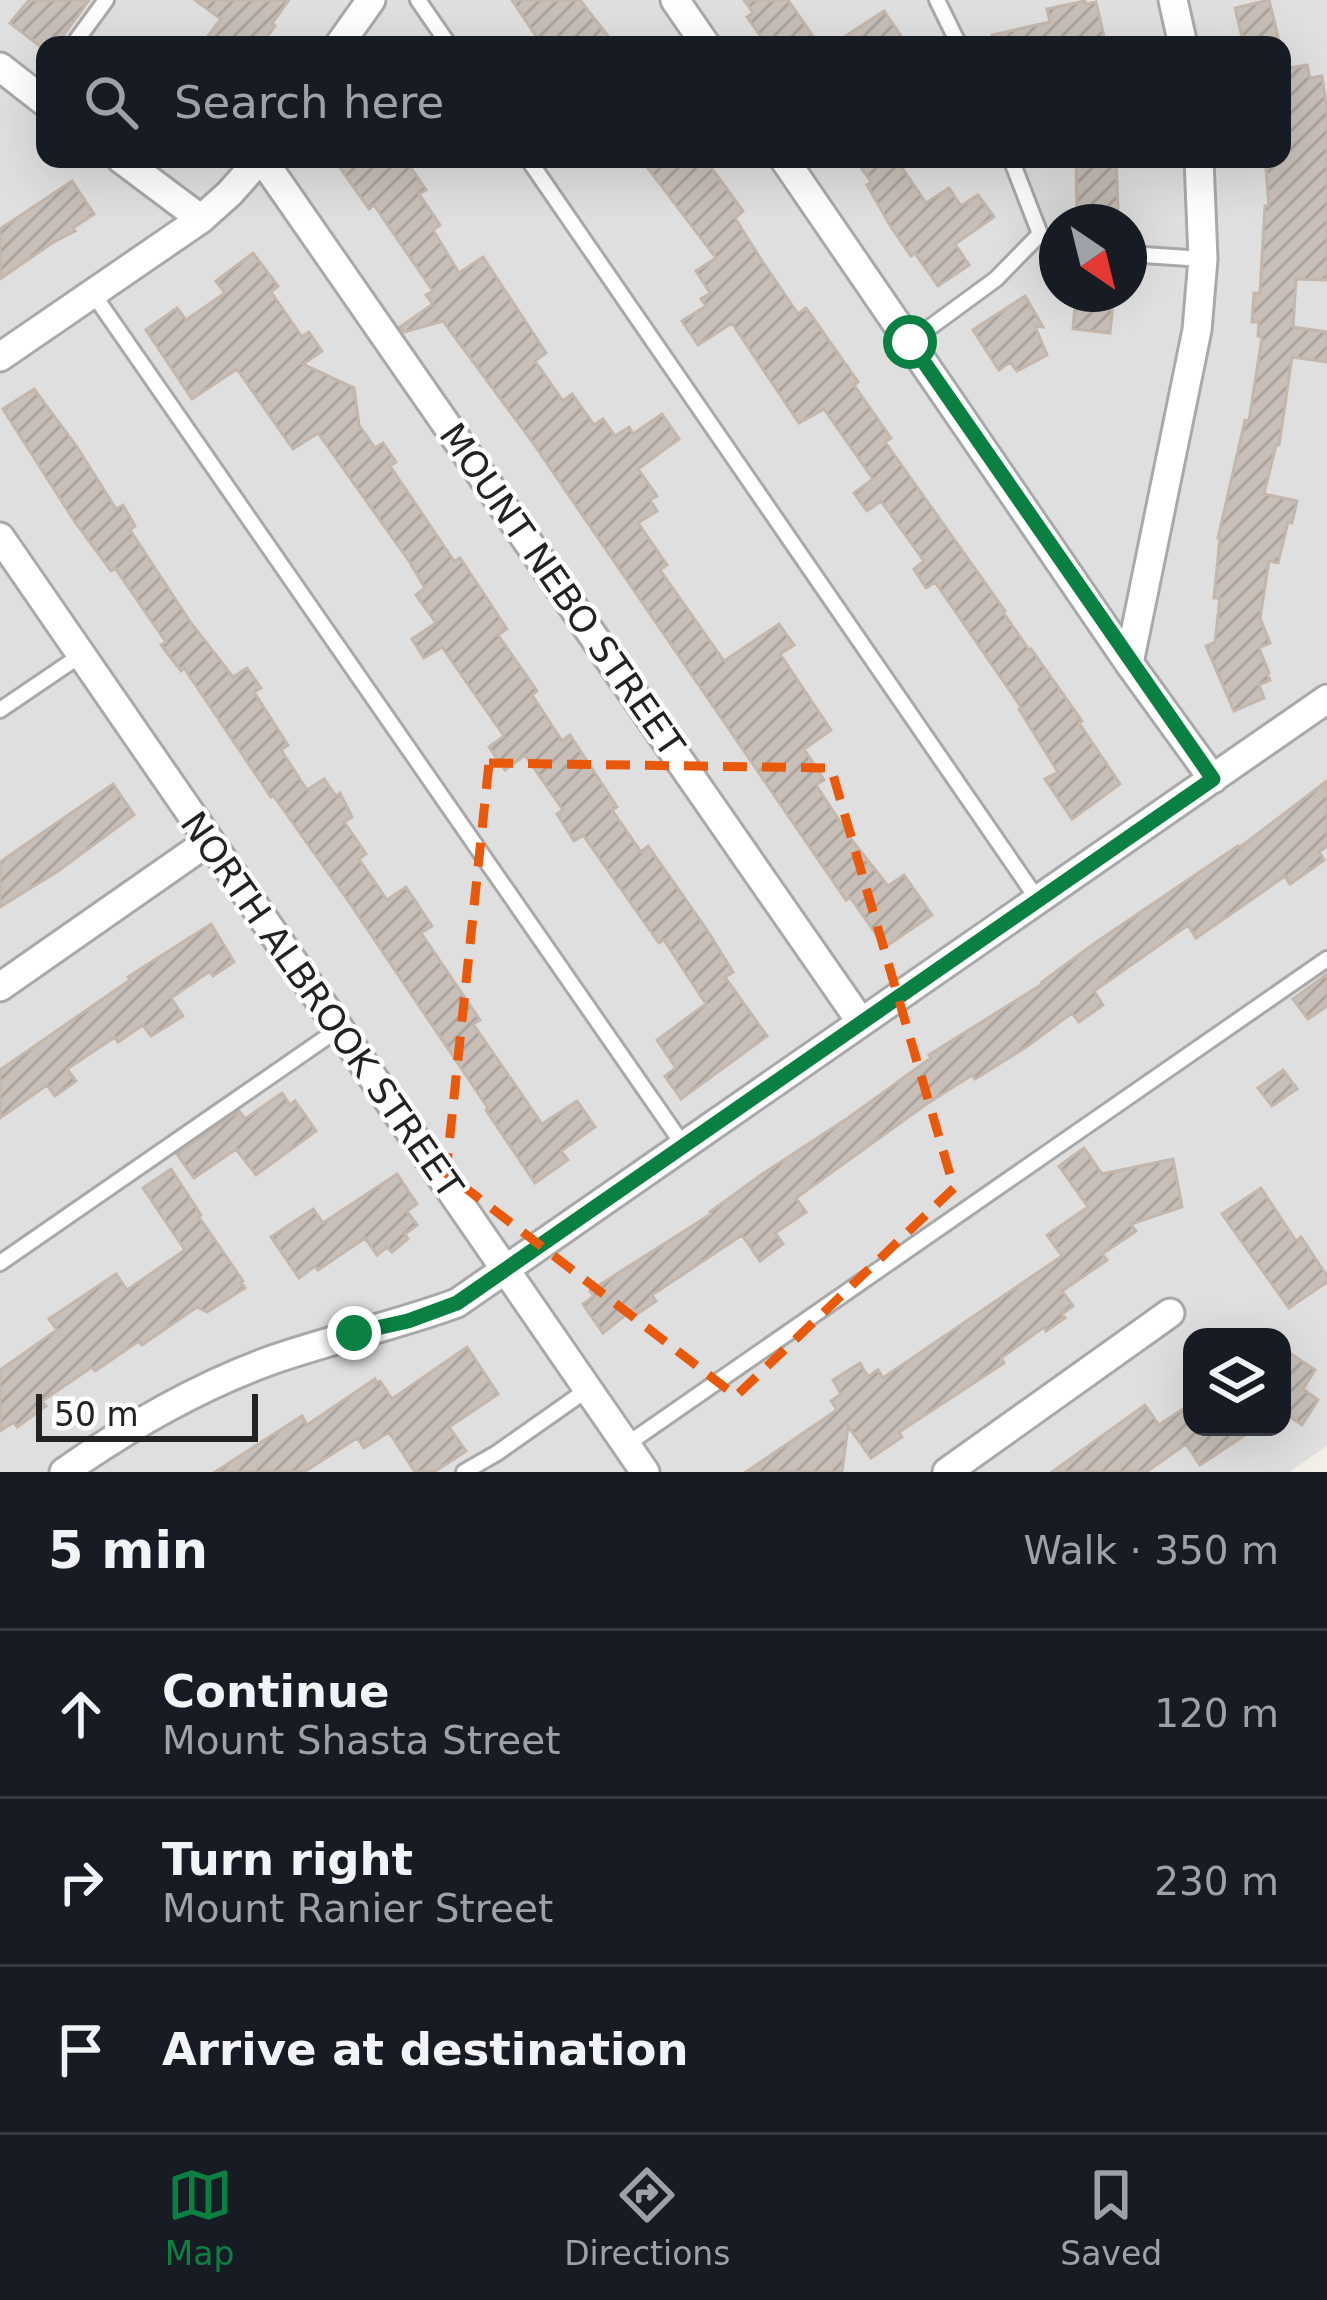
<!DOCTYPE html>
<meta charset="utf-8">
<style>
:root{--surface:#171b24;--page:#20242c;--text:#f1f3f6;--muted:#9ea1a6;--line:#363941;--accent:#0b8043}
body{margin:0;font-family:"DejaVu Sans",sans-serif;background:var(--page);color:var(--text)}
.controls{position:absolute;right:36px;bottom:36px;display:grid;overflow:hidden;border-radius:24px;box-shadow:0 12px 48px #0002}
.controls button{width:108px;height:108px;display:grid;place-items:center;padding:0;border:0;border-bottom:3px solid var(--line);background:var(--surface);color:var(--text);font:60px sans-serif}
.compass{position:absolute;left:1039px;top:204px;width:108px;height:108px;border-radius:50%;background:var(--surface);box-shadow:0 12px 48px #0002;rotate:145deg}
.scale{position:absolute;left:36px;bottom:30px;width:222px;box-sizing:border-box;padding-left:12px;border:6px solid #222;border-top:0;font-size:33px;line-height:42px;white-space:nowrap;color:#222;-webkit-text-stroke:9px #fff;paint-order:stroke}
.stop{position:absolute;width:36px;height:36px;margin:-27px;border:9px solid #0b8043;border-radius:50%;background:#fff}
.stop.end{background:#0b8043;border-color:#fff;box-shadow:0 3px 12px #0008}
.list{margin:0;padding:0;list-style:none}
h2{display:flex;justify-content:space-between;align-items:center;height:156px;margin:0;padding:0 48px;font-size:51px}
h2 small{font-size:39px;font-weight:400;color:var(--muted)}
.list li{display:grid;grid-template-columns:78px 1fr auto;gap:36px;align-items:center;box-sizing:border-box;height:168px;padding:0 48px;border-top:3px solid var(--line)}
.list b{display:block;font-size:45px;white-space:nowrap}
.list p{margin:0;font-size:39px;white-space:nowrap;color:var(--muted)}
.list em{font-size:39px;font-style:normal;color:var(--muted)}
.icon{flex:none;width:66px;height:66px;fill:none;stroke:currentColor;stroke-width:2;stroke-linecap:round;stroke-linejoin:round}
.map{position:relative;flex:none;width:1327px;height:1472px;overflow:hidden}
.search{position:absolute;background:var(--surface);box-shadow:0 12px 48px #0002;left:36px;right:36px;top:36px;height:132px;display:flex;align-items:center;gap:30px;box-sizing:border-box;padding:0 42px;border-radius:24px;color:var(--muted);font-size:45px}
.sheet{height:660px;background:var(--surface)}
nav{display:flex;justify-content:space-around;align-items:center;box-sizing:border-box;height:168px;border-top:3px solid var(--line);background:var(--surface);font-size:33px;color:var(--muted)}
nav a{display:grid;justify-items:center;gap:6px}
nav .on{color:var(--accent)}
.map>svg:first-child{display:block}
</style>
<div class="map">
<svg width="1327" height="1472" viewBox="0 0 1327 1472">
<defs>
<pattern id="building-hatch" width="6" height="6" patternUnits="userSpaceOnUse" patternTransform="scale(3)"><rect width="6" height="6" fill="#c7bfb8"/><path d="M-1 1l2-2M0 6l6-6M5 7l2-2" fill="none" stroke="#aba49e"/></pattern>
</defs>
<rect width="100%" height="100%" fill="#f2efe9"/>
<path fill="#e0dfdf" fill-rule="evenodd" d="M0,0H1327V1446L1289,1472H0ZM45,45H1282V159H45ZM1057,222H1129V294H1057ZM1192,1337H1282V1427H1192Z"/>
<path fill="url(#building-hatch)" stroke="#c4b6ab" stroke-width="3" d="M29,0H89L56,45H45V50L10,23Z
M195,0H289L272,23L275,26L261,45H201L221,19Z
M512,0H580L615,45H542Z
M744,0H788L819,45H767L747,17L753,13Z
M1269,0L1280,45H1244L1235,8Z
M1085,1L1086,4L1096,2L1106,45H993L992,35L1050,22L1047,9Z
M884,11L907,45H832Z
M1307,65L1310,78L1322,76L1327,110V280L1296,279L1293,327L1327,332V362L1292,357L1279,445H1276L1264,494L1297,501L1292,523L1288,522L1278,563L1269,561L1260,618L1270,643L1259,648L1269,673L1267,674L1270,680L1259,685L1264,698L1234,711L1206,646L1215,642L1220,598H1214L1220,538H1218L1245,420L1249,421L1262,337L1258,336L1259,322H1252L1254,293H1260L1265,206H1269L1265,159H1282V69Z
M334,159H405L426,190L419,194L440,225L433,230L459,273L483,257L546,353L535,361L563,401L572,394L594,425L603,419L615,436L629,427L633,434L662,414L679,439L638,469L657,496L650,500L657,511L638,523L667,565L660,570L724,661L779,624L794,645L780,654L831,730L804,749L824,780L816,785L854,843L888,886L904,875L932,915L885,947L850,897L846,900L531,440L443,321L404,332L400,327L433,304L426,295L433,291L374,205L369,209Z
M641,159H705L743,211L735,218L760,258L798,314L806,308L858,382L854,385L891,438L885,442L1005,611L1003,612L1029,650L1031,649L1082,721L1079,723L1120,784L1072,819L1045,779L1058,772L1019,709L1021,707L935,582L926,588L914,569L924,561L881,501L867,511L854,493L873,479L824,409L799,423L732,323L698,345L682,321L706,306L701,299L710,293L696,271L716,258Z
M855,159H896L926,203L949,188L961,206L978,195L994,217L955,244L969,265L938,286L915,253L911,256L891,227L867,185L871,182Z
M1076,159H1116L1118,209H1113L1114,222H1081V210H1077Z
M72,181L94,214L73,228L75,231L52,243L0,279V229Z
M253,253L278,286L271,292L302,337L309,332L322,351L303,364L354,388L359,425L375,448L383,443L396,462L390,466L454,561L460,558L507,629L498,635L537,691L532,695L562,741L570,735L617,807L612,810L641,852L648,846L707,930L733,972L725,977L767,1036L681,1099L665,1076L676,1068L657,1040L706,1004L664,940L659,943L583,835L574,841L557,814L563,810L525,755L505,770L489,747L504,736L442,647L424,658L412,639L436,623L416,595L425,588L409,561L318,433L293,449L237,369L192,399L146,330L177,308L186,320L225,293L216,281Z
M1076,294H1114L1110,333L1073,329Z
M1025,296L1043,327L1035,326L1047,355L1017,371L1010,362L999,370L973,330Z
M34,389L77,447L116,509L123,505L135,526L130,530L191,623L233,677L247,668L261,688L254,692L288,745L281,750L307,790L324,779L336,796L340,793L352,817L344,822L366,854L359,859L387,900L406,887L432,926L421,933L480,1020L473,1024L542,1124L577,1101L595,1127L561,1151L568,1160L535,1183L486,1110L488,1108L349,902L273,795L271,797L184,668L181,671L161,645L166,642L115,568L111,571L75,522L3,409Z
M1327,781V846L1319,852L1324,860L1290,884L1285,876L1196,938L1188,925L1094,991L1103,1005L1079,1022L1072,1013L1026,1047L975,1079L972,1075L925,1105L796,1198L806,1212L775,1233L783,1244L760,1261L742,1235L652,1295L656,1301L637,1314L634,1308L603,1333L583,1304L594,1296L590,1291L711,1214L710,1212L761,1175L848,1118L931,1058L929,1055L1044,983L1042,982L1095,943L1238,846L1239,848Z
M113,784L134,815L58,871L0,907V862Z
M211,924L234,962L213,976L210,971L171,998L183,1016L151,1036L143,1025L118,1042L115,1037L67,1069L76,1081L55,1096L47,1085L0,1118V1070L130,980L128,977Z
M1327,974V1006L1308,1019L1293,999Z
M1283,1070L1297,1089L1272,1106L1258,1088Z
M282,1093L290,1105L295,1101L316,1131L256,1175L236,1149L194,1178L177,1154L239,1111L245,1119Z
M1084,1148L1102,1174L1173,1159L1182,1207L1131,1224L1136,1231L1102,1254L1107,1260L1062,1291L1073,1306L1062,1314L1065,1318L1046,1331L1044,1327L1001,1358L1004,1363L899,1432L902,1437L871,1458L848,1426L842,1472H746L837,1410L831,1401L841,1394L833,1380L860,1363L868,1377L878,1370L883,1378L1062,1256L1047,1235L1088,1207L1059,1166Z
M171,1169L201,1215L199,1217L243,1281L241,1283L245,1288L207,1312L197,1307L142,1345L139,1341L95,1371L92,1367L42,1401L46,1406L17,1427L14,1422L0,1431V1370L57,1330L49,1319L116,1274L127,1290L185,1250L143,1188Z
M397,1174L417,1204L407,1211L417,1225L405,1234L408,1239L392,1252L387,1247L377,1255L365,1238L318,1270L315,1266L299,1278L271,1237L313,1209L323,1223Z
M1261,1188L1296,1241L1301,1237L1327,1276V1282L1289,1308L1222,1214Z
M467,1347L498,1394L449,1427L466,1451L434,1472H415L389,1432L364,1448L357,1438L304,1472H215L302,1416L307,1425L375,1379L376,1383L380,1381L392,1399Z
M1282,1348L1315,1370L1303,1389L1318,1400L1302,1425L1287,1415L1282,1422Z
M1192,1403V1427H1257L1200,1465L1186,1444L1146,1472H1052L1145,1405L1159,1425Z"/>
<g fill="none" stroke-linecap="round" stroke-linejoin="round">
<g stroke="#a9a9a9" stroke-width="20">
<path id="service" d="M418,0L449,45
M937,0L959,45
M73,45L106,0
M528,159L1038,900
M1011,159L1040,234L1057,249
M1129,254L1203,259
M94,295L684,1146
M910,342L996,279L1040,234
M0,710L81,655
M0,1263L337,1030
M626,1445L1327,959
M464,1472L497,1453L588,1389"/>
</g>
<g stroke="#a9a9a9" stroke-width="33">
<path id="minor" d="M675,0L706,45
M1173,0L1183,45
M339,45L371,0
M0,67L45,102
M121,159L201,219
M262,159L861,1022
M784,159L1129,663L1213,779
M0,357L201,219L230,193L260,159
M0,537L645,1472
M1129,663L1197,330L1203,259L1199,159
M0,987L209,841
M64,1472C128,1427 195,1388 269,1361C331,1339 395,1326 457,1303L1327,699
M947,1472L1170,1313"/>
</g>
<use href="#service" stroke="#fff" stroke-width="14"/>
<use href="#minor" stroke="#fff" stroke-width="27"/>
</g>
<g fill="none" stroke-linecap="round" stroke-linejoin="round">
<path stroke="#0b8043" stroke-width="15" d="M354,1333L408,1321L457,1303L1213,779L910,342"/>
</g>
<path fill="none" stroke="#e8590c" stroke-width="9" stroke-dasharray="24 15" stroke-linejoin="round" d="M489,763L831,768L954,1188L736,1396L446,1173Z"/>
<g text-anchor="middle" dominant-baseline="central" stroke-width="9" stroke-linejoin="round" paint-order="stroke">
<g font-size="36" fill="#222" stroke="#fff">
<text transform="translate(562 590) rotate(55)">MOUNT NEBO STREET</text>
<text transform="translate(322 1005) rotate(55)">NORTH ALBROOK STREET</text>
</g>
</g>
</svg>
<div class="controls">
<button><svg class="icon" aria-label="layers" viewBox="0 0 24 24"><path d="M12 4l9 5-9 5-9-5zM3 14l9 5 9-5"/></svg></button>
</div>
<svg class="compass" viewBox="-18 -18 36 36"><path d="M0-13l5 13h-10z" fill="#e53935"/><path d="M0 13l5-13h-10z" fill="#9ea1a6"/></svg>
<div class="scale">50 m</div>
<div class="stop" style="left:910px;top:342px"></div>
<div class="stop end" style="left:354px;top:1333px"></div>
<div class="search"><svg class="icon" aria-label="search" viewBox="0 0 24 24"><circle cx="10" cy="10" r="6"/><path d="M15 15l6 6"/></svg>Search here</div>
</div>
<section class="sheet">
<h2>5 min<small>Walk · 350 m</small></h2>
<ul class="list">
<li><svg class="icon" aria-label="ahead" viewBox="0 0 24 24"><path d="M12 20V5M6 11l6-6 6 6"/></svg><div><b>Continue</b><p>Mount Shasta Street</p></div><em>120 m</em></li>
<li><svg class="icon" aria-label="right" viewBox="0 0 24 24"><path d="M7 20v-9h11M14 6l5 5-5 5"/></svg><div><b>Turn right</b><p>Mount Ranier Street</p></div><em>230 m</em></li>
<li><svg class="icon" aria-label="arrive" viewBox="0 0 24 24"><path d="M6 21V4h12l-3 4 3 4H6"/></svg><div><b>Arrive at destination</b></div></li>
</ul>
</section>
<nav>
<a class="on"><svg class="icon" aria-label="map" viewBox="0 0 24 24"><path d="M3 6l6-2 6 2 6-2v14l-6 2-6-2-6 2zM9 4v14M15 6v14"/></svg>Map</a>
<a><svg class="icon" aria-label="directions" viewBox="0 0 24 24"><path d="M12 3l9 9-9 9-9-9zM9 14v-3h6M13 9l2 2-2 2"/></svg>Directions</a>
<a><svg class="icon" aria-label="saved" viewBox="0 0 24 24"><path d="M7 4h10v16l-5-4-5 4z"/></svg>Saved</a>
</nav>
